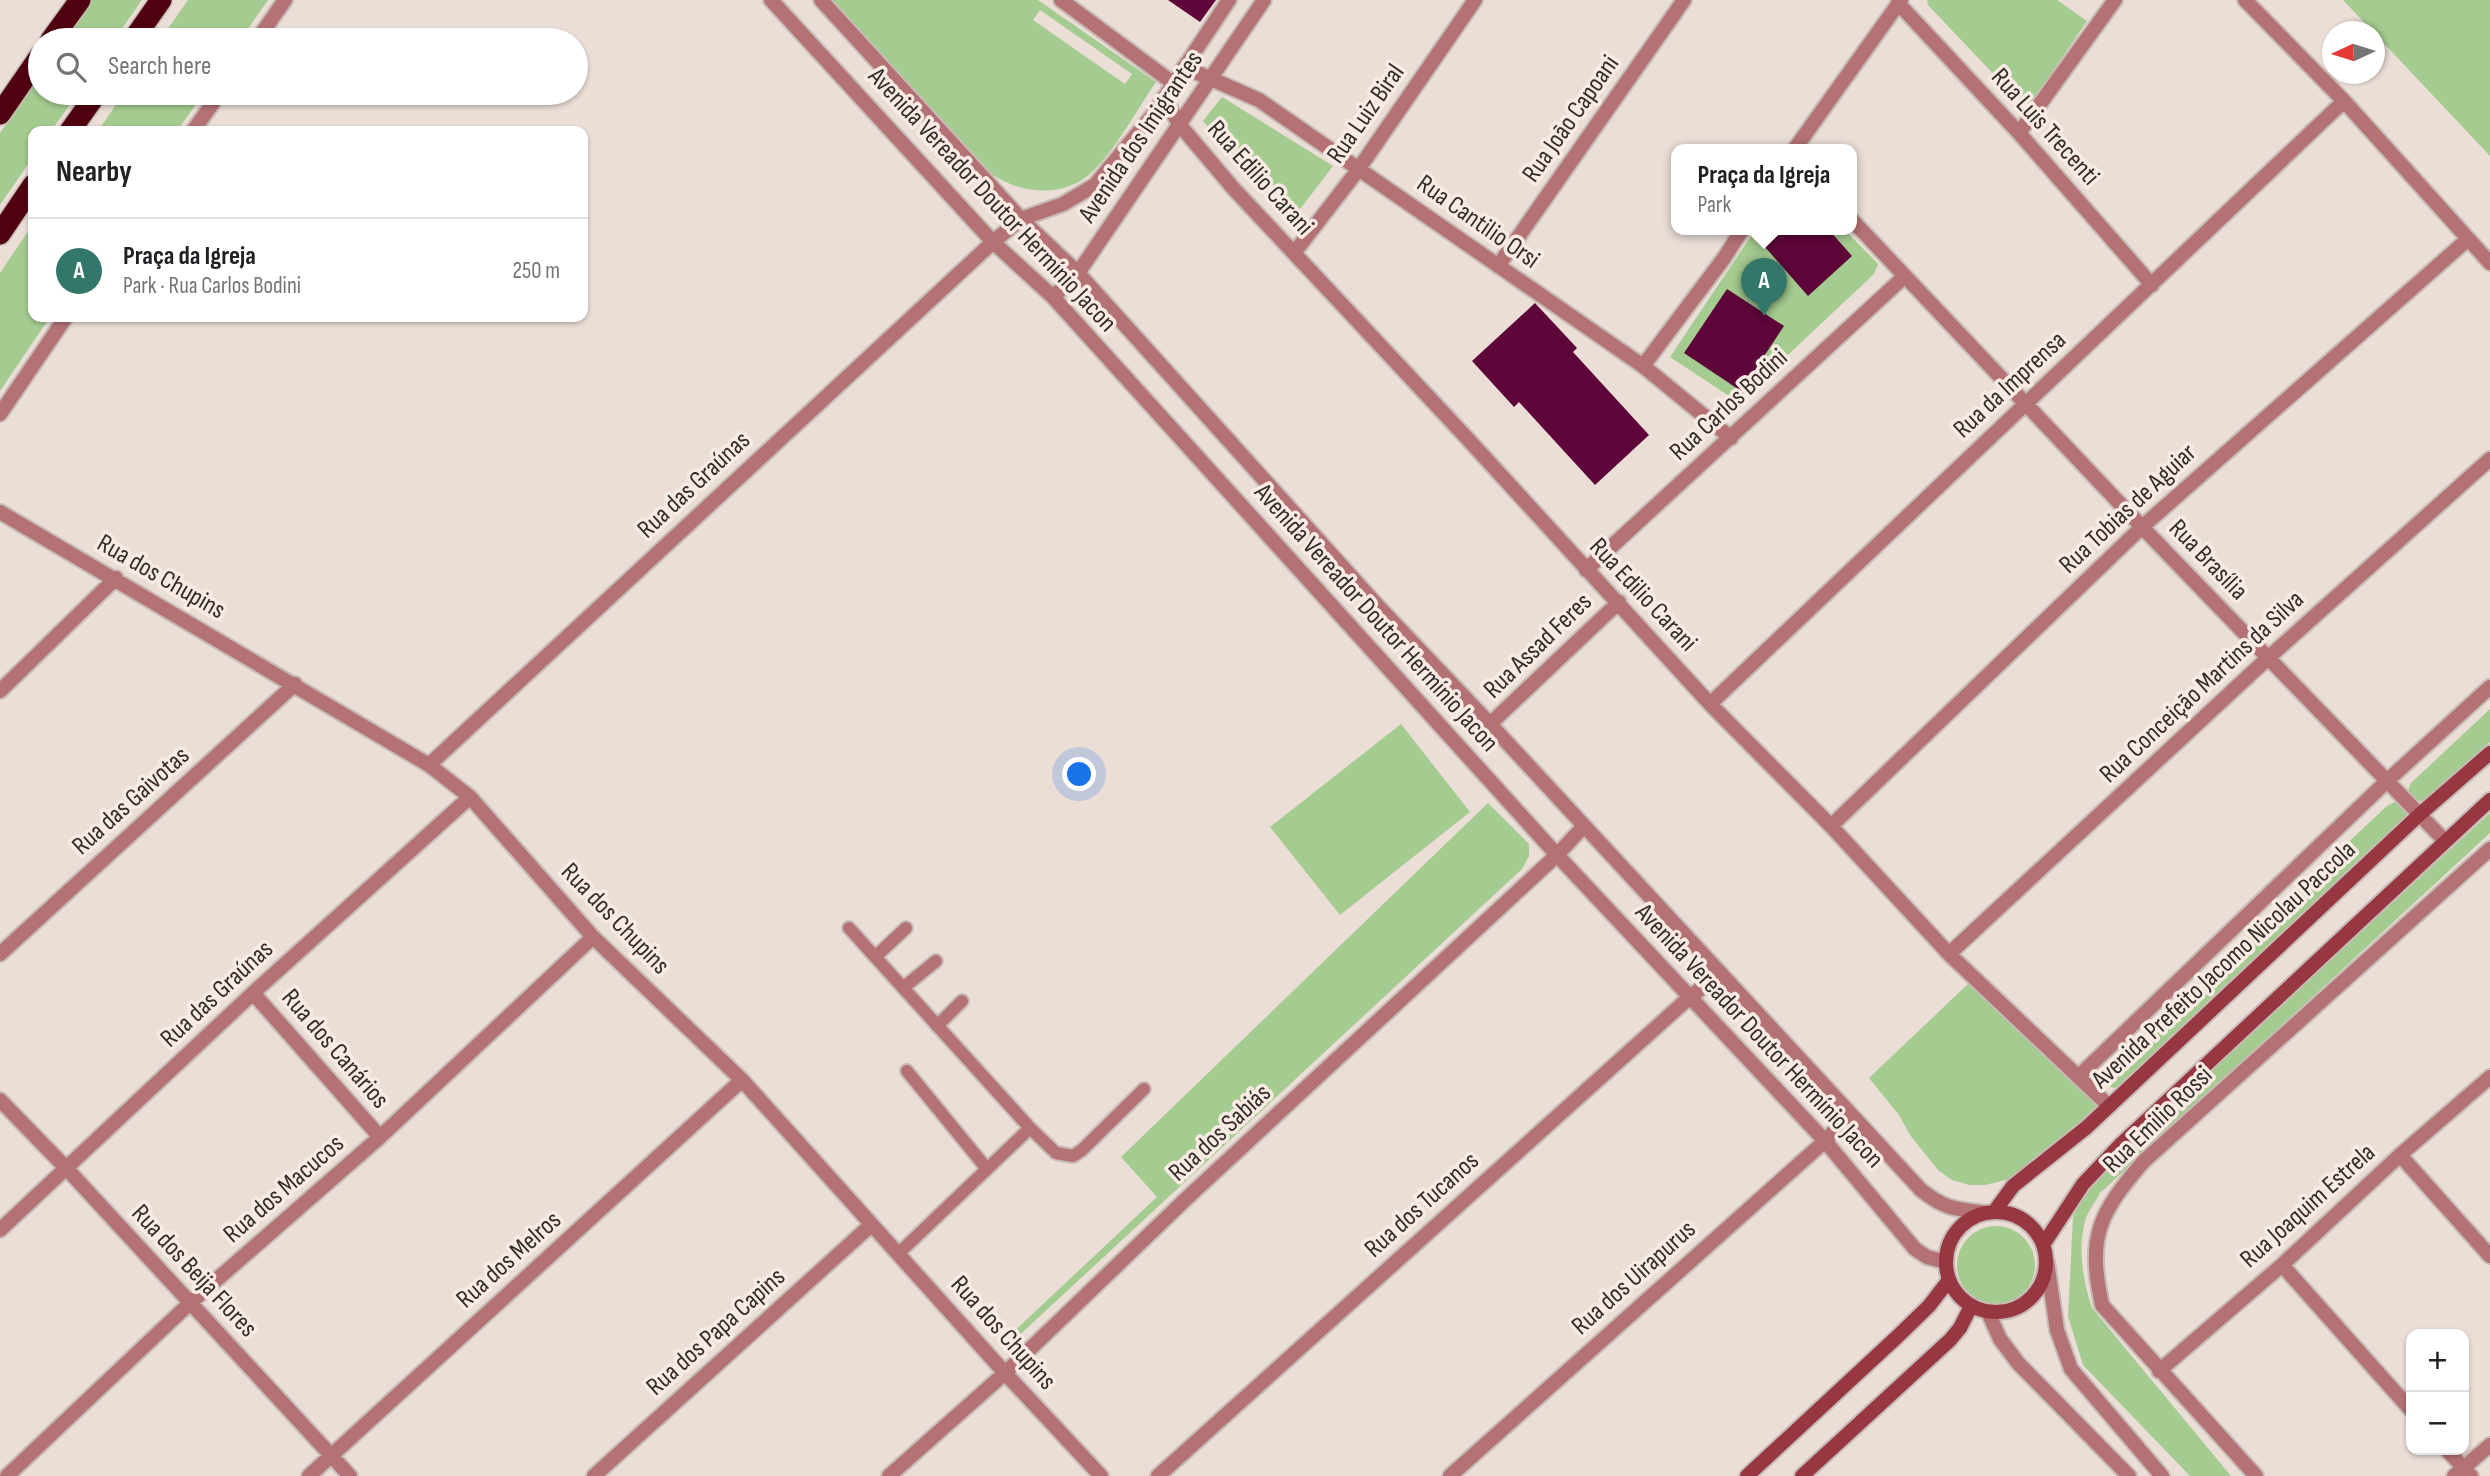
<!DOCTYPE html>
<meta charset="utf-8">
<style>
:root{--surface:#fff;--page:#f2f2f2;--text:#202124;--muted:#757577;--line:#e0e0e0;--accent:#33776b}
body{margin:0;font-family:"Sofia Sans Condensed",sans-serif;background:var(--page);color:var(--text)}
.controls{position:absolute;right:21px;bottom:21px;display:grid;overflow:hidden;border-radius:14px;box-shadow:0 2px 5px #0004}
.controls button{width:63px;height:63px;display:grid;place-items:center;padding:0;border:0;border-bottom:2px solid var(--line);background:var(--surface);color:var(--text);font:35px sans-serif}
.compass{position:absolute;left:2322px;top:21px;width:63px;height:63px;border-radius:50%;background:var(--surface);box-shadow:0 2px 5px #0004;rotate:266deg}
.you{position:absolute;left:1080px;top:775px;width:24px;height:24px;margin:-18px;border:5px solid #fff;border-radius:50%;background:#1a73e8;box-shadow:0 0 0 10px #1a73e833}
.badge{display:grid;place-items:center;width:46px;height:46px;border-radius:50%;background:var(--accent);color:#fff;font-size:23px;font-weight:700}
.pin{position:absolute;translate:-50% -58px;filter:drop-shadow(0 2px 4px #0008)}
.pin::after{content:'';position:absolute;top:37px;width:24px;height:21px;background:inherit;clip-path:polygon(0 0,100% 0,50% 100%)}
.popup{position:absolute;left:1671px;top:144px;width:186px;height:91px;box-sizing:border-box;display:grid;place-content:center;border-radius:14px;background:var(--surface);filter:drop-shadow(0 2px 5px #0005);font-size:23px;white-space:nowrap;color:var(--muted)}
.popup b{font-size:26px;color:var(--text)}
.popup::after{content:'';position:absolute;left:50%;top:100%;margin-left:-14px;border:14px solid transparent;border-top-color:var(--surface)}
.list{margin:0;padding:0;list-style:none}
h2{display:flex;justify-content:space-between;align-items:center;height:91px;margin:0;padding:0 28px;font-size:30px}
h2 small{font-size:23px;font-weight:400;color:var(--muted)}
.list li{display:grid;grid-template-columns:46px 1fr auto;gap:21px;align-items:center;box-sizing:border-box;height:105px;padding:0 28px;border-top:2px solid var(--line)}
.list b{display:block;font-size:26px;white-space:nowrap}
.list p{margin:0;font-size:23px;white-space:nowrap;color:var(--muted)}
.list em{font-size:23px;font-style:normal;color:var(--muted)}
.icon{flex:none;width:38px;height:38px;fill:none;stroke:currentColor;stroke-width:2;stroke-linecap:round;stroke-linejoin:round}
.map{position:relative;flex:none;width:2490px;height:1476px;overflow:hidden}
.search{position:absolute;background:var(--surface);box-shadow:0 2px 5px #0004;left:28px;top:28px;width:560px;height:77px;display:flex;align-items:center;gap:18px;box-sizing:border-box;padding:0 24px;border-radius:38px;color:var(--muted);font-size:26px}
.panel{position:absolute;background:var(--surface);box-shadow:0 2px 5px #0004;left:28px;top:126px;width:560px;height:196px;border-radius:14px}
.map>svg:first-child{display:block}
</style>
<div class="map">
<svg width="2490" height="1476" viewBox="0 0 2490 1476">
<rect width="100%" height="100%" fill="#ebded7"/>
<path fill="#a4cb90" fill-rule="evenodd" d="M92,0H142L114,40H64Z
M188,0H268L240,40H160Z
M831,0H1038L1156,82C1138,108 1118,145 1097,167C1070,198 1025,196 993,175ZM1040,10L1132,74L1125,84L1033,20Z
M1927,0H2057L2087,21L2034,99L2027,104L2020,102L1928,5Z
M2343,0H2490V156Z
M40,75V93H78L51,131H33V157L0,205V133Z
M124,93H204L177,131H98Z
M1222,97L1333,166L1291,221L1203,121Z
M33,224V317H50L0,391V273Z
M1755,230H1845L1878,264L1874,274L1738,402L1670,357Z
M2490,709V742L2427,800L2413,802C2407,795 2407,791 2411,783Z
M1401,724L1470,812L1340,915L1270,827Z
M2395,802L2401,804L2406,809L2407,818L2401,826L2120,1086L2114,1088L2108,1086L2104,1080L2106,1069L2387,806Z
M1488,803L1529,844V856L1522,869L1011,1343L1007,1338L1157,1197L1121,1157Z
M2490,813V833L2100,1193C2096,1201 2089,1210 2086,1218C2077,1245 2083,1282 2092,1308L2231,1476H2190L2083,1365L2068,1316L2073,1218L2079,1202L2098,1176L2118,1156Z
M1969,983L2100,1104L2028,1170L2006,1180L1985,1185H1969L1952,1180L1938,1170L1910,1135L1899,1115L1869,1078Z
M1957 1265a39 39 0 1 1 78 0a39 39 0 1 1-78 0Z"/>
<path fill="#5e0539" d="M1168,0H1216L1200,22Z
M1784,230H1829L1852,256L1808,296L1765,247Z
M1727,289L1784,326L1741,391L1684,353Z
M1535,303L1577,348L1573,352L1649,435L1595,485L1519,402L1514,407L1472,361Z"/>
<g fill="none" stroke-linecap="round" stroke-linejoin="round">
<g stroke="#c6bbb5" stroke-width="16">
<path id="service" d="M849,928L1030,1128L1056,1153L1073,1156L1082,1150L1144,1089
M875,957L906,928
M903,988L936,961
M937,1026L962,1001
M907,1071L987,1169
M898,1254L1030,1128"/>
</g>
<g stroke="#c6bbb5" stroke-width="18">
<path id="minor" d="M1061,0L1173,83
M2245,0L2344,101L2490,263
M1898,3L2019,133L2152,285
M1184,67L1259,100L1643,366L1731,438
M1164,97L1179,124L1233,188L1466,437L1710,704L1831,826L1949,954L2109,1106
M2019,133L2115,0
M1794,150L1901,0
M1852,220L2142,527L2445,841
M1294,253L1358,170L1475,0
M1498,266L1684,0
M1643,366L1724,258L1742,230
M0,512L429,765L470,797L593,937L742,1080L1005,1373L1101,1476
M1586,570L1905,276
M0,691L116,578
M1710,704L2344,101
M1490,724L1619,602
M429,765L993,242
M1831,826L2142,527L2468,239
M0,954L295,684
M1949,954L2268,658L2490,459
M253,993L380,1137
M2078,1077L2387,781L2490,687
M0,1100L67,1169L350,1476
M2400,1155L2490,1256
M0,1230L253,993L470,797
M2282,1265L2411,1410
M2159,1371L2282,1265L2400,1155L2490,1077
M2447,1450L2471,1476
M7,1476L190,1303L380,1137L593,937
M309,1476L742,1080
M594,1476L871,1225
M889,1476L1005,1373L1187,1198L1557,855L1584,826
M1158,1476L1691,996L1721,974
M1450,1476L1825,1141L1849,1115
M2256,1476L2102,1305C2087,1236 2099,1213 2144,1161L2490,849"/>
</g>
<g stroke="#c6bbb5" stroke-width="18">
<path id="tertiary" d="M771,0L993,242L1053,297L1557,855L1825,1141L1915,1249L1927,1257L1946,1262
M821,0L1021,219L1078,273L1376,604L1490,724L1921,1190C1946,1210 1956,1209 1987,1213
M257,40L285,0
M193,131L220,93
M993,242L1021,219L1063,204L1095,185L1152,116L1229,0
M1053,297L1078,273L1264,0
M0,414L66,317
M2047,1262L2057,1330L2071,1369L2162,1476
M1988,1312L2000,1339L2018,1363L2129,1476
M2454,1476L2490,1445"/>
</g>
<g stroke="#c6bbb5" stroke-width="18">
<path id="secondary" d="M1994,1212L2013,1186L2087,1127L2419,815L2490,753
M1946 1262a50 50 0 1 1 100 0a50 50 0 1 1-100 0Z
M2043,1245L2083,1184L2121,1144L2490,800
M1747,1476L1898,1336L1929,1306L1949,1280
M1802,1476L1950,1340L1960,1328L1971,1306"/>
</g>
<g stroke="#c6bbb5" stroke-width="24">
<path id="motorway" d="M51,40L80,0
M133,40L161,0
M0,114L40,56
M70,131L97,93
M0,234L33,185"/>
</g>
<use href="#service" stroke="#b47275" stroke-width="12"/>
<use href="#minor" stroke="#b47275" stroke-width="14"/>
<use href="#tertiary" stroke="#b47275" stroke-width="14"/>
<use href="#secondary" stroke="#963742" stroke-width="14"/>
<use href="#motorway" stroke="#500011" stroke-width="21"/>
</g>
<g text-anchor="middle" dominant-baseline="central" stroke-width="7" stroke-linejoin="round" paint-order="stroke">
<g font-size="26" fill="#332e2b" stroke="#f9ebe4">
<text transform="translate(1366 114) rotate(-55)">Rua Luiz Biral</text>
<text transform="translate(1571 119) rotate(-55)">Rua João Capoani</text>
<text transform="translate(2045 127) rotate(48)">Rua Luis Trecenti</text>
<text transform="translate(1141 137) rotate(-56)">Avenida dos Imigrantes</text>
<text transform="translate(1260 178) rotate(48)">Rua Edilio Carani</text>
<text transform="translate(992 200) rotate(47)">Avenida Vereador Doutor Hermínio Jacon</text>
<text transform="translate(1478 222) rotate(35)">Rua Cantilio Orsi</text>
<text transform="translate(2010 385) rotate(-43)">Rua da Imprensa</text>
<text transform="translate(1729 405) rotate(-43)">Rua Carlos Bodini</text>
<text transform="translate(694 485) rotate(-43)">Rua das Graúnas</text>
<text transform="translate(2128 509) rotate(-43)">Rua Tobias de Aguiar</text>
<text transform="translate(2208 560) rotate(46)">Rua Brasília</text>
<text transform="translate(161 577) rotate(30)">Rua dos Chupins</text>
<text transform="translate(1643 595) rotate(47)">Rua Edilio Carani</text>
<text transform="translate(1376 618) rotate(48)">Avenida Vereador Doutor Hermínio Jacon</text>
<text transform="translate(1538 646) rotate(-44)">Rua Assad Feres</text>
<text transform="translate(2202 687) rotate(-43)">Rua Conceição Martins da Silva</text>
<text transform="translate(131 801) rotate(-42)">Rua das Gaivotas</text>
<text transform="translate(615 919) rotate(46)">Rua dos Chupins</text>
<text transform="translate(2224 965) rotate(-43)">Avenida Prefeito Jacomo Nicolau Paccola</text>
<text transform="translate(217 994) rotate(-43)">Rua das Graúnas</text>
<text transform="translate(1759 1036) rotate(47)">Avenida Vereador Doutor Hermínio Jacon</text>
<text transform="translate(335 1049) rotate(49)">Rua dos Canários</text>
<text transform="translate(2158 1120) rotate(-44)">Rua Emilio Rossi</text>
<text transform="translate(1220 1133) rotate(-43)">Rua dos Sabiás</text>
<text transform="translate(284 1189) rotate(-41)">Rua dos Macucos</text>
<text transform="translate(1422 1205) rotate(-42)">Rua dos Tucanos</text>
<text transform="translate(2308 1206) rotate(-42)">Rua Joaquim Estrela</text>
<text transform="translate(509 1260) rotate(-42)">Rua dos Melros</text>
<text transform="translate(194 1271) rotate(47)">Rua dos Beija Flores</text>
<text transform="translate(1634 1278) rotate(-42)">Rua dos Uirapurus</text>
<text transform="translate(716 1332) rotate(-42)">Rua dos Papa Capins</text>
<text transform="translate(1003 1333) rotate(48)">Rua dos Chupins</text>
</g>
</g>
</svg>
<div class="controls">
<button>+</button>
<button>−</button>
</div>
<svg class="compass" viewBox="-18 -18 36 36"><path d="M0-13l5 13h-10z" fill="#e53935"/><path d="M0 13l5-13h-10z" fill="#757577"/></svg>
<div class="you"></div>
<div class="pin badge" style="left:1764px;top:316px">A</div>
<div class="popup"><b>Praça da Igreja</b>Park</div>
<div class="search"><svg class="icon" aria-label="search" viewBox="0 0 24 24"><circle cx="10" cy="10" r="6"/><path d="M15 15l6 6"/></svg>Search here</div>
<section class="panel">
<h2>Nearby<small></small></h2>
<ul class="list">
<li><span class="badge">A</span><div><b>Praça da Igreja</b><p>Park · Rua Carlos Bodini</p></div><em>250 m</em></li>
</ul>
</section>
</div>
